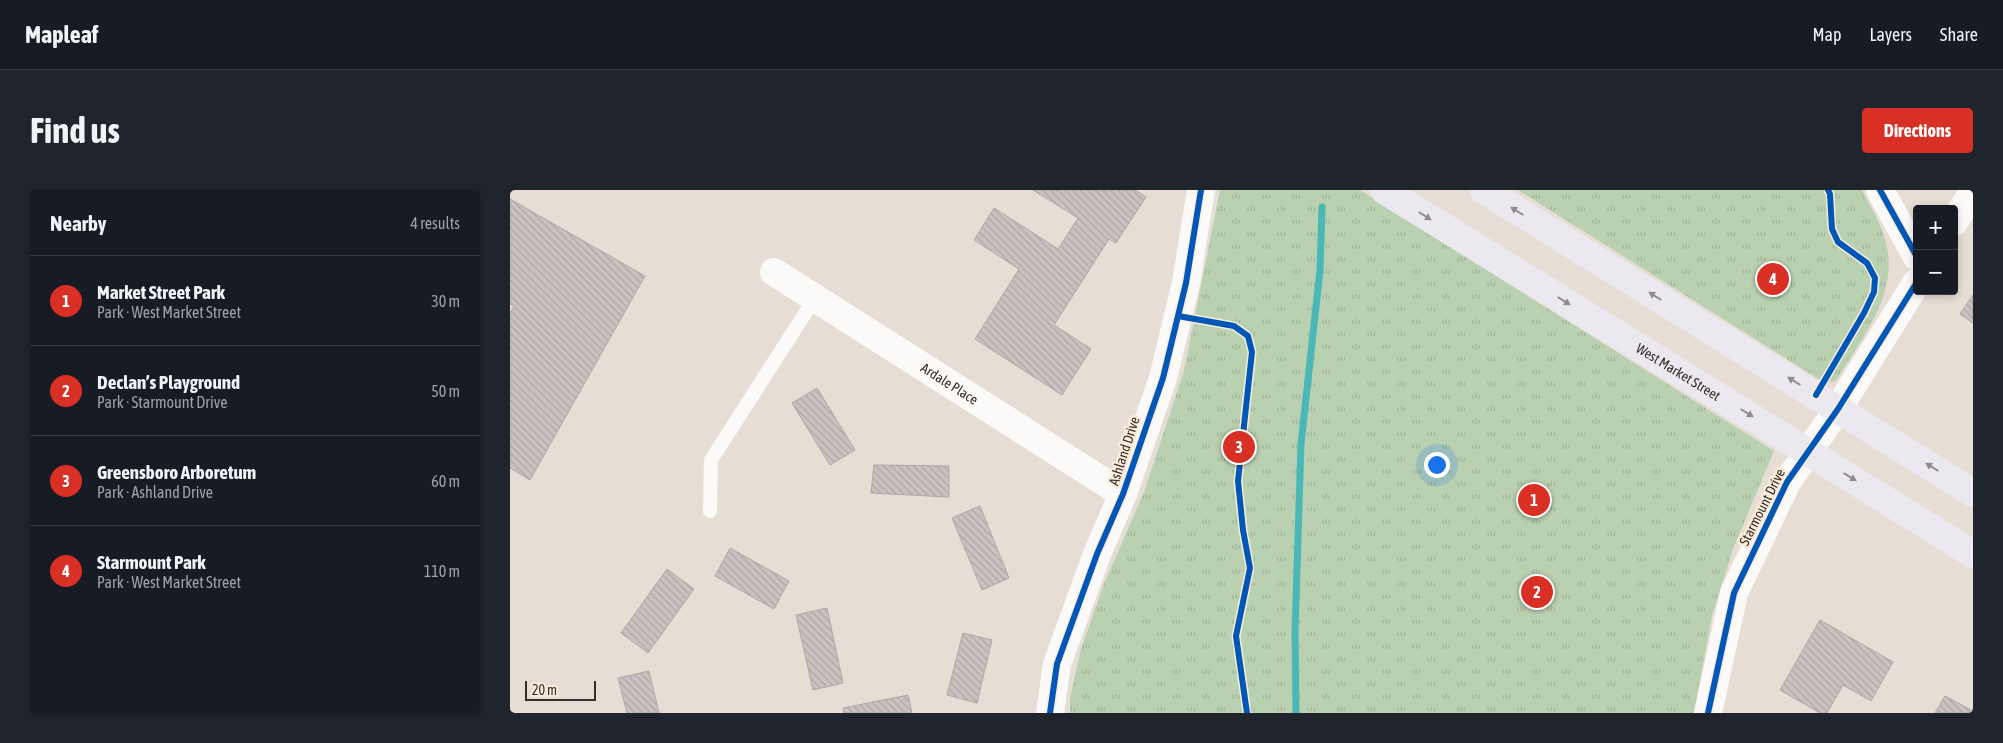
<!DOCTYPE html>
<meta charset="utf-8">
<style>
:root{--surface:#171b24;--page:#20242c;--text:#f1f3f6;--muted:#9ea1a6;--line:#363941;--accent:#d93025}
body{margin:0;font-family:"Asap Condensed",sans-serif;background:var(--page);color:var(--text)}
.controls{position:absolute;right:15px;top:15px;display:grid;overflow:hidden;border-radius:5px;box-shadow:0 2px 8px #0003}
.controls button{width:45px;height:45px;display:grid;place-items:center;padding:0;border:0;border-bottom:1px solid var(--line);background:var(--surface);color:var(--text);font:25px sans-serif}
.scale{position:absolute;left:15px;bottom:12px;width:71px;box-sizing:border-box;padding-left:5px;border:2px solid #352f29;border-top:0;font-size:14px;line-height:18px;white-space:nowrap;color:#352f29;-webkit-text-stroke:4px #faecda;paint-order:stroke}
.you{position:absolute;left:926px;top:274px;width:18px;height:18px;margin:-12px;border:4px solid #fff;border-radius:50%;background:#1a73e8;box-shadow:0 0 0 8px #1a73e833}
.badge{display:grid;place-items:center;width:32px;height:32px;border-radius:50%;background:var(--accent);color:#fff;font-size:16px;font-weight:700}
.pin{position:absolute;translate:-50% -50%;border:2px solid #fff;box-shadow:0 1px 5px #0006}
.list{margin:0;padding:0;list-style:none}
h2{display:flex;justify-content:space-between;align-items:center;height:65px;margin:0;padding:0 20px;font-size:21px}
h2 small{font-size:16px;font-weight:400;color:var(--muted)}
.list li{display:grid;grid-template-columns:32px 1fr auto;gap:15px;align-items:center;box-sizing:border-box;height:90px;padding:0 20px;border-top:1px solid var(--line)}
.list b{display:block;font-size:19px;white-space:nowrap}
.list p{margin:0;font-size:16px;white-space:nowrap;color:var(--muted)}
.list em{font-size:16px;font-style:normal;color:var(--muted)}
.map{position:relative;flex:none;width:1463px;height:523px;overflow:hidden;border-radius:5px}
header{display:flex;align-items:center;gap:30px;box-sizing:border-box;height:70px;padding:0 25px;background:var(--surface);border-bottom:1px solid var(--line)}
header strong{font-size:24px}
nav{display:flex;gap:28px;margin-inline-start:auto;font-size:18px}
.intro{display:flex;align-items:center;justify-content:space-between;box-sizing:border-box;height:120px;padding:0 30px}
h1{margin:0;font-size:35px}
.button{padding:12px 22px;border-radius:5px;background:var(--accent);color:#fff;font-size:18px;font-weight:700}
main{display:flex;gap:30px;padding:0 30px}
aside{flex:1;background:var(--surface);border-radius:5px;box-shadow:0 2px 8px #0003}
.map>svg:first-child{display:block}
</style>
<header>
<strong>Mapleaf</strong>
<nav><a>Map</a><a>Layers</a><a>Share</a></nav>
</header>
<div class="intro"><h1>Find us</h1><a class="button">Directions</a></div>
<main>
<aside>
<h2>Nearby<small>4 results</small></h2>
<ul class="list">
<li><span class="badge">1</span><div><b>Market Street Park</b><p>Park · West Market Street</p></div><em>30 m</em></li>
<li><span class="badge">2</span><div><b>Declan’s Playground</b><p>Park · Starmount Drive</p></div><em>50 m</em></li>
<li><span class="badge">3</span><div><b>Greensboro Arboretum</b><p>Park · Ashland Drive</p></div><em>60 m</em></li>
<li><span class="badge">4</span><div><b>Starmount Park</b><p>Park · West Market Street</p></div><em>110 m</em></li>
</ul>
</aside>
<div class="map">
<svg width="1463" height="523" viewBox="0 0 1463 523">
<defs>
<pattern id="grass-tufts" width="24" height="20" patternUnits="userSpaceOnUse" patternTransform="scale(1.25)"><rect width="24" height="20" fill="#bad1b1"/><path d="M3 7l-1-3M5 7V3M7 7l1-3M15 17l-1-3M17 17v-4M19 17l1-3" fill="none" stroke="#a0b498"/></pattern>
<pattern id="building-back-hatch" width="6" height="6" patternUnits="userSpaceOnUse" patternTransform="scale(1.25)"><rect width="6" height="6" fill="#c9c2c0"/><path d="M-1 5l2 2M0 0l6 6M5-1l2 2" fill="none" stroke="#ada7a5"/></pattern>
</defs>
<rect width="100%" height="100%" fill="#e6ded4"/>
<path fill="url(#grass-tufts)" d="M710,0H850L1264,261L1223,359L1202,426L1184,523H560V508L571,459L594,394L634,302L674,181Z
M1008,0H1352C1361,17 1371,34 1376,53C1390,102 1350,151 1326,191L1315,193Z"/>
<g fill="none" stroke-linecap="round" stroke-linejoin="round">
<path stroke="#4bb7b6" stroke-width="7" d="M786,523L785,442L791,254L810,80L812,17"/>
</g>
<path fill="url(#building-back-hatch)" stroke="#aea8a5" d="M523,0H625L636,7L606,53L599,49L544,135L581,159L552,205L465,149L509,79L464,50L484,18L548,59L568,28Z
M0,9L135,86L20,290L0,278V123L4,116L0,114Z
M1463,105V133L1450,124Z
M307,198L345,260L320,275L282,213Z
M364,275L439,276V307L361,303Z
M470,316L499,388L472,400L442,328Z
M220,358L279,391L264,419L205,386Z
M157,379L184,399L138,463L111,443Z
M317,418L333,493L303,500L286,425Z
M1310,430L1383,472L1361,511L1333,495L1317,523H1310L1270,500Z
M453,443L482,450L467,513L437,505Z
M139,481L149,523H117L108,488Z
M398,505L402,523H334L333,518Z
M1435,506L1463,521V523H1425Z"/>
<g fill="none" stroke-linecap="round" stroke-linejoin="round">
<path stroke="#fbfaf9" stroke-width="14" d="M200,321L201,270L305,108"/>
<g stroke="#fbfaf9" stroke-width="28">
<path d="M1370,0L1407,67"/>
<path d="M1444,32L1463,2"/>
<path id="s1" d="M264,82L613,304"/>
<path d="M540,523L547,474L587,364L613,304L653,188L676,93L691,0"/>
<path d="M1198,523L1224,403L1277,292L1328,219L1407,92"/>
</g>
<g stroke="#ebe9ef" stroke-width="28">
<path id="s2" d="M874,0L1463,364"/>
<path d="M974,0L1463,303"/>
</g>
<g stroke="#faecda" stroke-width="9">
<path id="cycleway" d="M1370,0L1407,67
M668,126L724,136L738,146L742,162L728,291L733,340L740,378L726,446L737,523
M1306,205L1354,123L1364,102L1365,88L1357,73L1328,52L1322,39L1320,4L1318,0
M540,523L547,474L587,364L613,304L653,188L676,93L691,0
M1198,523L1224,403L1277,292L1328,219L1407,92"/>
</g>
<use href="#cycleway" stroke="#0057b8" stroke-width="6"/>
</g>
<defs><path id="oneway-solid" d="M-6-.8H1V-3.2L6.5 0L1 3.2V.8H-6Z" transform="scale(1.25)"/></defs>
<g fill="#908c8c">
<use href="#oneway-solid" transform="translate(1007 21) rotate(-148)"/>
<use href="#oneway-solid" transform="translate(915 26) rotate(32)"/>
<use href="#oneway-solid" transform="translate(1145 106) rotate(-148)"/>
<use href="#oneway-solid" transform="translate(1054 111) rotate(32)"/>
<use href="#oneway-solid" transform="translate(1284 191) rotate(-148)"/>
<use href="#oneway-solid" transform="translate(1237 223) rotate(32)"/>
<use href="#oneway-solid" transform="translate(1422 277) rotate(-148)"/>
<use href="#oneway-solid" transform="translate(1340 287) rotate(32)"/>
</g>
<g text-anchor="middle" dominant-baseline="central" stroke-width="5" stroke-linejoin="round" paint-order="stroke">
<g font-size="14" fill="#352f29" stroke="#faecda">
<text stroke="none"><textPath href="#s2" startOffset="346">West Market Street</textPath></text>
<text stroke="none"><textPath href="#s1" startOffset="208">Ardale Place</textPath></text>
<text transform="translate(614 261) rotate(-72)">Ashland Drive</text>
<text transform="translate(1252 317) rotate(-63)">Starmount Drive</text>
</g>
</g>
</svg>
<div class="controls">
<button>+</button>
<button>−</button>
</div>
<div class="scale">20 m</div>
<div class="you"></div>
<div class="pin badge" style="left:1024px;top:310px">1</div>
<div class="pin badge" style="left:1027px;top:402px">2</div>
<div class="pin badge" style="left:729px;top:257px">3</div>
<div class="pin badge" style="left:1263px;top:89px">4</div>
</div>
</main>
